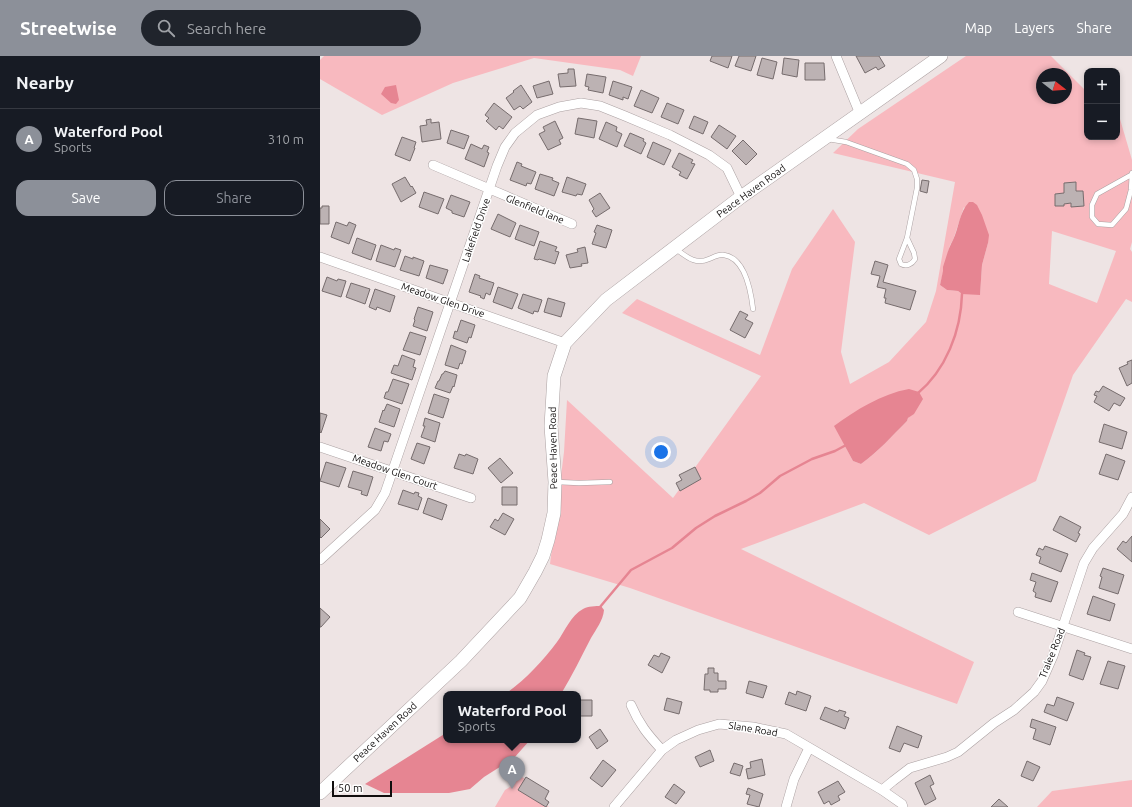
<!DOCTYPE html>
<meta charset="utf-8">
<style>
:root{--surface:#171b24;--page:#20242c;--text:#f1f3f6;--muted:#9ea1a6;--line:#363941;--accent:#8c9099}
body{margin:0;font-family:Ubuntu,sans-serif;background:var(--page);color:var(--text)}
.controls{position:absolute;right:12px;top:12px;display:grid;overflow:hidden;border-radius:8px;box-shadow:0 2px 6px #0003}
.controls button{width:36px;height:36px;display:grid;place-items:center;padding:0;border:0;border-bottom:1px solid var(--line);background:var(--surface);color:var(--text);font:20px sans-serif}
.compass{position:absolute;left:716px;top:12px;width:36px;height:36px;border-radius:50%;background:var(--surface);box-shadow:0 2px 6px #0003;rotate:107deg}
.scale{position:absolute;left:12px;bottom:10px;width:60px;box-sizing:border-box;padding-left:4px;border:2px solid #110e0e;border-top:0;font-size:11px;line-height:14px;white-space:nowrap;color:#110e0e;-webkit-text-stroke:3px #fff;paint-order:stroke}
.you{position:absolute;left:341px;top:396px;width:14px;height:14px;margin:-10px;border:3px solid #fff;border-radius:50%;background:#1a73e8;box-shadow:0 0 0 6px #1a73e833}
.badge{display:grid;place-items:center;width:26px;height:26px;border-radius:50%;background:var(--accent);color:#fff;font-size:13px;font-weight:700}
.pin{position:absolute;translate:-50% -33px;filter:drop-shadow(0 1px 2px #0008)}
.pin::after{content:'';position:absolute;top:21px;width:14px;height:12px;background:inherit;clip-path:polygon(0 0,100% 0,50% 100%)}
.popup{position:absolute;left:123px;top:635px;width:138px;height:52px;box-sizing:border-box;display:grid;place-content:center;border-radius:8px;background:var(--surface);filter:drop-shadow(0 1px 3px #0005);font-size:13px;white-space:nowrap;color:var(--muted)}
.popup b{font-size:15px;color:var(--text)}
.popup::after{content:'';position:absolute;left:50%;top:100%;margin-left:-8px;border:8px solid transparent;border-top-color:var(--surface)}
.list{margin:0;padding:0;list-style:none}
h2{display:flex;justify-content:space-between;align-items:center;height:52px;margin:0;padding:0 16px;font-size:17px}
h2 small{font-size:13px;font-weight:400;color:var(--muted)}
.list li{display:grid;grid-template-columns:26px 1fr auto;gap:12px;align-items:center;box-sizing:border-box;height:60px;padding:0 16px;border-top:1px solid var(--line)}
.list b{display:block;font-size:15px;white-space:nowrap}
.list p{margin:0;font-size:13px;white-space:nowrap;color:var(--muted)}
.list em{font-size:13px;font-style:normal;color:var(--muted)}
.actions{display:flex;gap:8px;padding:12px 16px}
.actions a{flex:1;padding:9px 0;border:1px solid var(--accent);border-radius:12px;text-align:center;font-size:14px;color:var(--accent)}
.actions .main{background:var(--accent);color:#fff}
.icon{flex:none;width:22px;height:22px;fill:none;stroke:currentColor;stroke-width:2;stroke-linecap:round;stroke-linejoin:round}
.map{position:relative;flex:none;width:812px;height:751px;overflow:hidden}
header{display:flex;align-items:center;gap:24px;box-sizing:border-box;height:56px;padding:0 20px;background:var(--accent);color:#fff}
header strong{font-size:19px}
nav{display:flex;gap:22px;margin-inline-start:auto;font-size:14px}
.search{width:280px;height:36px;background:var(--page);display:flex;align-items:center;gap:10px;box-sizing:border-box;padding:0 14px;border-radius:22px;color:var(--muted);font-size:15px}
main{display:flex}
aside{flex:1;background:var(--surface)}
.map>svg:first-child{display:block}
</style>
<header>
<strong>Streetwise</strong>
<div class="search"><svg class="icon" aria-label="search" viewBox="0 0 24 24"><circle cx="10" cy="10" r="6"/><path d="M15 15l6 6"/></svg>Search here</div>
<nav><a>Map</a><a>Layers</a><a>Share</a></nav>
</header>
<main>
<aside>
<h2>Nearby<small></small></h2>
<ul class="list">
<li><span class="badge">A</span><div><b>Waterford Pool</b><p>Sports</p></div><em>310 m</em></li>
</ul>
<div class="actions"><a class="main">Save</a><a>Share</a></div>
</aside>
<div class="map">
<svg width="812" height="751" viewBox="0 0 812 751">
<rect width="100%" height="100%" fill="#eee4e4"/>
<path fill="#f8b9bf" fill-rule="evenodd" d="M4,0H321L313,20L300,14L214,2L133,27L62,59L0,23V4Z
M646,0H731L767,36V81H797V60L800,63L812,104V186L810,193L812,196V246L806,243L753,319L716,425L609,479L544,447L421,493L654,606L637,648L310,532L230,508L244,396L247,344L353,442L441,320L302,257L317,243L440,299L472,213L513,153L535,186L521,296L530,328L569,306L606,266L616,235L635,126L513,97L538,73ZM722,18H746V42H722ZM644,151L668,187L662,209L660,238H642L638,235L627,234L620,229L630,189L633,184ZM732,175L796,195L777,247L729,228ZM594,357L588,362L587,365C572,380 558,396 541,408L533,405L525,390Z
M196,717L205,723L198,734L226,751L227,750L229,751H175L185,734L193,729L190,727Z
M812,724V751H717L732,735Z"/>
<path fill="#e68592" d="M76,29L79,44L76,48L71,47L61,38L65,31Z
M649,146H653L657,149L662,159L669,179L668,187L662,209L660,239L642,238L638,235L627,234L620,229L623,215V211C626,202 628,193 633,184C639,171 639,157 649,146Z
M589,333L599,336L603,343L594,358L588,362L587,365C572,380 558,396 541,408L533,405L514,370C536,354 561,338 589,333Z
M281,550L284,554C283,565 276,573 271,582C261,601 252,620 241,638H185C204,625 223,605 237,586C245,575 251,559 263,553C268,550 276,550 281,550Z
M126,677V684H210L194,702L164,721L150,733L129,737H64L45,728Z"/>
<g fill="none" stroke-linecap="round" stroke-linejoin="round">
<path stroke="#e68592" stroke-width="2.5" d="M597,338C626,314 641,275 642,238
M280,551L311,514L352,492L376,472L395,460L426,445L440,437L460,420L492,403L515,395L528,388"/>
</g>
<path fill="#bcb2b3" stroke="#766c6d" d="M392,0H412L408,12L390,5Z
M419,0H436L431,15L415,10Z
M536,0H559L565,10L558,14L556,11L545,17Z
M442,2L457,6L453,23L437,19Z
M464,2L479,4L477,21L462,18Z
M485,7H504L505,24H485Z
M248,13H254L256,30L240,31L238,18L248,17Z
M267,18L286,21L283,37L268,34L269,31L265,30Z
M229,25L233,38L217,42L213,30Z
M293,25L312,31L308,43L303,41V44L289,39Z
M201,29L212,46L203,53L200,50L194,54L186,42L194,36L193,35Z
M321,34L339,42L332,57L314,50Z
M174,47L192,61L183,73L179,70L176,74L166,65L169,62L165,59Z
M347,47L364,54L358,68L341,61Z
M374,60L388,66L383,78L369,72Z
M258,62L277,65L274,82L255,78Z
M111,63V67L119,66L121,83L102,86L100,70L107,69L106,64Z
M235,65L243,82L239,84L241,88L228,94L219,78L225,75L223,71Z
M286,66L297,71L296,75L302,78L297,91L279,83Z
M399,69L416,80L407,93L391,81Z
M131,74L149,80L144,93L127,87Z
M310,77L324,83L323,85L326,87L321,98L304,90Z
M82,81L96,86L94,92H95L90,105L75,99Z
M423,84L437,98L426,109L412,95Z
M333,86L351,94L344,109L327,101Z
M151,88L162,93L164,89L169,91L167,96L169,97L164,111L145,103Z
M359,97L373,104L371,107L375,108L367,123L359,119L361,116L352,111Z
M197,106L202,108L201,110L216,116L211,128L207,127L206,130L190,124Z
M220,118L233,122L232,124L239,127L234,140L215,133Z
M85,121L91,131L92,130L96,137L81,146L72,128Z
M247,121L266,128L262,139L257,138L256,140L242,136Z
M602,124L609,125L607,137L600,135Z
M756,126V135H763L764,150L751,151V147L744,148V150H735V138L744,137V127Z
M104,136L124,143L118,158L99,151Z
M280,137L290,152L276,161L272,155L274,153L269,144Z
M131,139L150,146L144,161L132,157V155L126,152Z
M2,150H9V168H0V152H2Z
M178,158L196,167L190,181L171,173Z
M16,166L27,170L29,166L36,169L29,188L11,181Z
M200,169L219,176L214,190L195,183Z
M277,169L292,174L286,192L272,188L276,177L274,176Z
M37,182L56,189L51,204L32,197Z
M220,185L237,191L235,195L239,196L235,208L219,203L218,204L214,203Z
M61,189L74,194L75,192L81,194L75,211L56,205Z
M265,191L268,207L261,208L262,210L250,212L246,199L258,196L257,193Z
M85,200L93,203V201L104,205L99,220L80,214Z
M555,205L568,209L563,226L596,235L590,254L565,247L566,242H564L566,233L557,231L560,220L551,218Z
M110,209L128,214L123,228L106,222Z
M155,218L160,220L159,222L174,227L170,239L166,237L164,243L160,241L161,240L149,236Z
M7,221L17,225L18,223L26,225L21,241L2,235Z
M31,227L50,233L45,248L26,241Z
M178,231L198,238L192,253L173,246Z
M55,233L75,240L70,256L57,251L56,254L49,251Z
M203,238L222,244L218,256L214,255L213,258L198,252Z
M228,242L245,247L241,261L224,256Z
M98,251L113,256L107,275L93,270L95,264L94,263Z
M420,255L428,259L425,263L433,267L425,282L410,274Z
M141,264L155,269L151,282L149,281L147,287L133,282L135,275L137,276Z
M90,276L106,281L100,299L83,294Z
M131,289L146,295L142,308L140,307L138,313L125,309Z
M82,299L95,304L93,311L96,312L92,324L71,317L74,309L78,310Z
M812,304V327L807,330L799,312L808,308L807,306Z
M125,315L137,319L134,331L133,330L130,337L115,332L118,325H119L122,318H123Z
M73,323L89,328L82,348L64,342L66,336H68Z
M783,330L805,342L800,350L794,347L789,355L774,346L777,340L774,339L776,335L779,336Z
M114,338L129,343L123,362L108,357Z
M67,348L80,353L74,371L59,366L63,354L64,355Z
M0,357L7,359L1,377L0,376Z
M105,362L120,367L115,386L101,381L105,370H103Z
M784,368L807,376L802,393L779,386Z
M55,372L71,378L68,386L64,385L61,395L48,391Z
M97,387L110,391L104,408L91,403Z
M139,398L145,400L146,398L158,403L153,418L134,412Z
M786,398L805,405L798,424L779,418Z
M180,402L193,417L181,427L168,412Z
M6,406L26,412L19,431L0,425Z
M375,411L381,423L360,435L356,427L362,424L359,419Z
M33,415L53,421L47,440L41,438L42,435L28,431Z
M182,431H197V449H182Z
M83,434L94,438L95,436L99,437L98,440L102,442L98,454L78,448Z
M108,442L127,449L122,464L103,457Z
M183,457L194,463L185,479L170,471L175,463L178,465Z
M740,460L761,471L758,477L760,478L756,486L733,474Z
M0,463L10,473L1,482L0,481Z
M812,480V506L797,493L803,485L806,487Z
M725,490L748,498L741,516L719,507L721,501L716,499L719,492L723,494Z
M783,512L804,519L798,538L779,532L782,521L780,520Z
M712,517L738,526L731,546L715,541L716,537L713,535L716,526L710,524Z
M773,540L795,548L790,565L767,558Z
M0,552L10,561L1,571H0Z
M757,594L765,597L764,599L771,601L763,624L749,619Z
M341,597L350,601L342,617L328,609L334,599L339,601Z
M788,605L805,610L798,633L780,628Z
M388,612H394V617H398V625H406V633H398V636H390V634H384L385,618H388Z
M429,625L447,630L443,642L426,637Z
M477,635L491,640L486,655L465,648L469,636L476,639Z
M737,641L754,647L747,665L724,656L727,648L734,650Z
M347,642L362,646L359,658L344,654Z
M259,644H272V660H260Z
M505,651L518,656L519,654L526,656L524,660L529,662L525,673L500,663Z
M712,663L736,671L730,689L713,683L716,673L710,671Z
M577,670L602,680L598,692L584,687L580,696L569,692Z
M280,673L288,685L277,693L269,681Z
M390,694L394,705L380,711L375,701Z
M442,703L445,719L428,723L426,713L431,712L430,706Z
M283,704L296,714L282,731L270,722Z
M707,705L720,711L713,725L701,720Z
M414,707L423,710L420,720L410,717Z
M610,719L614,728L610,730L616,743L605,749L595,727Z
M206,721L229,735L225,743L229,746L226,751L198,734Z
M518,725L525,736L518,740L520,744L511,749L509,745L504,748L498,736Z
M354,728L365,736L356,748L345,741Z
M428,732L443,738L439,751L427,748L430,739L426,738Z
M679,743L688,751H671Z"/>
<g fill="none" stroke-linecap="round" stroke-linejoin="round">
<g stroke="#aba1a2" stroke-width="5.5">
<path id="service" d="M508,83L526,86L587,108L594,114L597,123V132L587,182L594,197L595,203C592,208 587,211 581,208L579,203L587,182
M811,119L777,138L772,149V161L778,168L792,169L806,153L811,134L812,117
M356,193C367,201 375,209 389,203C394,201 399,198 404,199C425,202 431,236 433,253
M237,426L259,427L290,426"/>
</g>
<g stroke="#aba1a2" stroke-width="10">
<path id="minor" d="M516,0L540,58
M113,109L252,168
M0,201L245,287
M0,391L151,442
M0,504L55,454L65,437L177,110L185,91L195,77L217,59L239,51L261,47L280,50L305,60L350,79L389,99L407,112L421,141
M698,556L812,593
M311,649C319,668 328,679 342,694
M562,734L573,725L590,712L627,701L638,696L674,667L694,654L714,636L722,625L733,600L764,507L773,492L803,458L812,441
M294,751L342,694L356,684L378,674L399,668L433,671L466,678L562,734L582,748L583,751
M466,751L474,723L489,692"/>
</g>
<g stroke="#aba1a2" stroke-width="14">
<path id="secondary" d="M0,737L141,605L200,542L215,516L223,500L228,484L234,457L235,426L231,370L234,320L245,287L286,244L421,141L621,0"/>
</g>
<use href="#service" stroke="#fff" stroke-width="4.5"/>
<use href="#minor" stroke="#fff" stroke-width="9"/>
<use href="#secondary" stroke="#fff" stroke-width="13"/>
</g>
<g text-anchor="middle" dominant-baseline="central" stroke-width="3" stroke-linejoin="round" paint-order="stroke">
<g font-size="10" fill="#110e0e" stroke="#fff">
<text transform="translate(431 135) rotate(-36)">Peace Haven Road</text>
<text transform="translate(215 153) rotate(22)">Glenfield lane</text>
<text transform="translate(156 174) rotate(-71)">Lakefield Drive</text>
<text transform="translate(123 244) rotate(19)">Meadow Glen Drive</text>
<text transform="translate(233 392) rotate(-91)">Peace Haven Road</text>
<text transform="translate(75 416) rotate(19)">Meadow Glen Court</text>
<text transform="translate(732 597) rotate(-68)">Tralee Road</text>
<text transform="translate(433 673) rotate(9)">Slane Road</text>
<text transform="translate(65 676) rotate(-43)">Peace Haven Road</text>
</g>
</g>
</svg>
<div class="controls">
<button>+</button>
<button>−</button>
</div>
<svg class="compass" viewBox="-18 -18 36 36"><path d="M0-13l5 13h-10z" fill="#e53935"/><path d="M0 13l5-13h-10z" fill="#9ea1a6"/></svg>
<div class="scale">50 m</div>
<div class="you"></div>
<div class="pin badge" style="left:192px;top:733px">A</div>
<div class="popup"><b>Waterford Pool</b>Sports</div>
</div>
</main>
